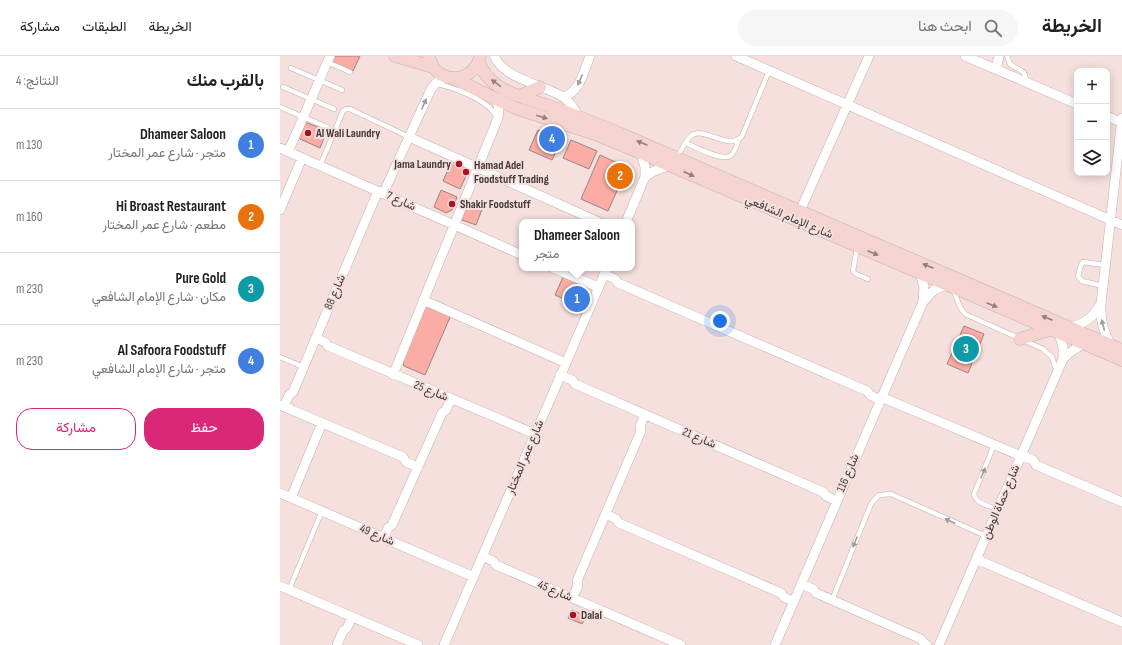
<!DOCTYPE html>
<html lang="ar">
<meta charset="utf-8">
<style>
:root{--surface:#fff;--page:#f6f6f6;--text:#202124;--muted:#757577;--line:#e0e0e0;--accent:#db2777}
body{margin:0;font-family:"Sofia Sans Condensed",Vazirmatn,sans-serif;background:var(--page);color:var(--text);direction:rtl}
.controls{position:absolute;right:12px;top:12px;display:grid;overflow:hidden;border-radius:8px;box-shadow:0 2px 10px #0003}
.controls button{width:36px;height:36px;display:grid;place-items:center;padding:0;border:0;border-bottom:1px solid var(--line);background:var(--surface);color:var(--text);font:20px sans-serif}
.you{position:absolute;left:440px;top:265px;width:14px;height:14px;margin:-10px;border:3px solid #fff;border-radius:50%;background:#1a73e8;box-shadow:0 0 0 6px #1a73e833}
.badge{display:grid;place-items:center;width:26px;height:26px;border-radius:50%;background:var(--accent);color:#fff;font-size:13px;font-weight:700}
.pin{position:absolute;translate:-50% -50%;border:2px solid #fff;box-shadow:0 1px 4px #0006}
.popup{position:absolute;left:239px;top:163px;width:116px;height:52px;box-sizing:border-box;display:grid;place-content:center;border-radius:8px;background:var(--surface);filter:drop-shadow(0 1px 3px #0005);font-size:13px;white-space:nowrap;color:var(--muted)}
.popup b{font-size:15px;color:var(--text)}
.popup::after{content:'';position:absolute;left:50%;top:100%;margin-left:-8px;border:8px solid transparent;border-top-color:var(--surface)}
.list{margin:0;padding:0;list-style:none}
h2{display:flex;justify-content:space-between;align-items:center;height:52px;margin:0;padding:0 16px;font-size:17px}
h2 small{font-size:13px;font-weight:400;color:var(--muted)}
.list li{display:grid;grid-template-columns:26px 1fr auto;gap:12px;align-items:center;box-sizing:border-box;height:72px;padding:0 16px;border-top:1px solid var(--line)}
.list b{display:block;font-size:15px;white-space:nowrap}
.list p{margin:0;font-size:13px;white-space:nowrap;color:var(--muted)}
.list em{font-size:13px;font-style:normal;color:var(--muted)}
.actions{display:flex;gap:8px;padding:12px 16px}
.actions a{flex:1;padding:9px 0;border:1px solid var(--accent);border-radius:16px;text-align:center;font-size:14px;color:var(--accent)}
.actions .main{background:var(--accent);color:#fff}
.icon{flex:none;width:22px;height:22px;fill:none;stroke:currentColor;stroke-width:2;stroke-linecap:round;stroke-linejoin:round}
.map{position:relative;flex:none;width:842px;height:589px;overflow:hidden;direction:ltr}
header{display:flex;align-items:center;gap:24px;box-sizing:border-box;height:56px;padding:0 20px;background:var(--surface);border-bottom:1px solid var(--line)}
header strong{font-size:19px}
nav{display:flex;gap:22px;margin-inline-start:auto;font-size:14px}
.search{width:280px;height:36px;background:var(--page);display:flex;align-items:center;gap:10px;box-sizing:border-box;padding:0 14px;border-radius:22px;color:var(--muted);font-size:15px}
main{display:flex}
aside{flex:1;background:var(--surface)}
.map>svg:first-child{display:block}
</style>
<header>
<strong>الخريطة</strong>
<div class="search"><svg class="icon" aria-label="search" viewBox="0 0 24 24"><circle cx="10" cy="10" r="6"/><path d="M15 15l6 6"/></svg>ابحث هنا</div>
<nav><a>الخريطة</a><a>الطبقات</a><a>مشاركة</a></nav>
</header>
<main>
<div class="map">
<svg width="842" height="589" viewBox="0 0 842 589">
<rect width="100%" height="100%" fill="#f6e0de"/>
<path fill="#faaca5" stroke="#998583" d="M54,0H80L73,15L51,6Z
M25,66L47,75L40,92L20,83L19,81Z
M258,74L281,85L272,104L249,94Z
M291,84L317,95L309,113L283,102Z
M320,99L342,109L344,119L328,155L301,143Z
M172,105L184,110L187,118L180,133L163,125Z
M161,134L177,141L172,154L166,157L154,151Z
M186,144L203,151L196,169L182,164L180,158Z
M283,221L299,228L306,240L301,251L275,239Z
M150,250L171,259L145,319L124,310L122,304L144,251Z
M684,270L704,278L688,317L667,308Z
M292,554L306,560L302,568L288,562Z"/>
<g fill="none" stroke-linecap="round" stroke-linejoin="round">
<g stroke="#c4afad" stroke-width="5.5">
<path id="lane" d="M727,0L730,8C737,14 748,14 745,25
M47,6L70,16
M11,12L62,34
M155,27C174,32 207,43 217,61
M3,31L54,53
M0,51L47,71
M406,87C415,91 441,105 450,100C455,97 457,88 459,83
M397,102C401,95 405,85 411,80C424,69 449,96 462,80L489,15
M40,110L63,55L66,53H70L129,81
M577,192L573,215L576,218L588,223
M823,230L802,225L798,220L801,209L803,206L825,209
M673,233L680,251L685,258L763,293L772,301L776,313
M0,301L23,311
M714,389L694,438C696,448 709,450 718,453
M9,534L42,455
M552,544L591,448L599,439L611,438L706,480"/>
</g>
<g stroke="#c4afad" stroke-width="10">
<path id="street" d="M214,0C225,24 263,28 283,41C291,46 295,54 299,61
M456,0L842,169
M685,0L797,48
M716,13L719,0
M283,41C300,36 304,15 310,0
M827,60L842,67
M129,81L319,166
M0,92L242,199
M8,96L50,0
M365,121L374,115L390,109
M103,138L151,33L158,25L166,21
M0,154L22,102
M520,155L589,0
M346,166L365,121V111L361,97
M273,212L318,231
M640,217L644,231L643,245
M324,218L335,223L338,227L587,335L590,339L600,344
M143,244L286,307
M789,271C803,269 813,262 820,249
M36,282L45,286L48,290L255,378
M831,289C823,276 820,263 821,248L842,62
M783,303L792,295L803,288
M113,319L218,62L219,54L216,42
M280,319L292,324L295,328L543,436L546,440L557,445
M601,341L741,400
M0,349L123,401L126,406L138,411
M4,350L9,339L13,336L98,135
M741,399L753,404L756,409L842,446
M0,437L194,521
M11,442L42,367
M326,458L336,463L339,467L501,537L504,541L514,546
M104,482L108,472L112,469L162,357L166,354L171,343
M202,500L213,505L216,509L401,589
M696,503L842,566
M521,528L533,533L536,537L641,583L643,586L647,589
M0,530L138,589
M292,542L298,530L297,525L361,375L360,370L365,359
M57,589L63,575L67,572L72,561
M164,589L327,212
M495,589L643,246L654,234L666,229
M659,589L783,303V291L779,277"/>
</g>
<g stroke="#c4afad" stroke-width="13">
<path id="secondary" d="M115,0L153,11
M149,0C154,29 193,29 200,1
M199,7C203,16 209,24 218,30C232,39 250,44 266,49C291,58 316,67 341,78L842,294
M175,23L235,52L315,78L361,97L842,304
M240,40L260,31
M740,283L762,276L771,274"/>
</g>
<use href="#lane" stroke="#fff" stroke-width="4.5"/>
<use href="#street" stroke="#fff" stroke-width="9"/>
<use href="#secondary" stroke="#f5d3d1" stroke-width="12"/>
</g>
<defs><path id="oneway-solid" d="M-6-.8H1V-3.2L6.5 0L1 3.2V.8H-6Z"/></defs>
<g fill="#a19c9c">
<use href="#oneway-solid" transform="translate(300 24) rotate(113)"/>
<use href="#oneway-solid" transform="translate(144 48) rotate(-66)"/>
<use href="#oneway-solid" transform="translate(823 269) rotate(-105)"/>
<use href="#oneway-solid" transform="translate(703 417) rotate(-67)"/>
<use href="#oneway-solid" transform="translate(670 465) rotate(-156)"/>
<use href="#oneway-solid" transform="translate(575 486) rotate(112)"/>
</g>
<g fill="#937f7d">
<use href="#oneway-solid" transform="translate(216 27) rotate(-144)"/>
<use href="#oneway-solid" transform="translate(262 61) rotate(18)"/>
<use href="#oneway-solid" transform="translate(362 87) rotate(-157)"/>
<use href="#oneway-solid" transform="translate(409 118) rotate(24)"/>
<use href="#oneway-solid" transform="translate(593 197) rotate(23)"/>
<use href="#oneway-solid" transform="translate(648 210) rotate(-157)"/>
<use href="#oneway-solid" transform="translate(712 249) rotate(23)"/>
<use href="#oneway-solid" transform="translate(767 262) rotate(-157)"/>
</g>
<g fill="#a81220" stroke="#f6e0de" stroke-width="1.5">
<circle cx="28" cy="77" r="4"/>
<circle cx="179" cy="108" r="4"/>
<circle cx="186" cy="116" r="4"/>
<circle cx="172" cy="148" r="4"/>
<circle cx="293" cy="559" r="4"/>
</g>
<g text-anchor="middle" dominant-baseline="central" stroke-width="4" stroke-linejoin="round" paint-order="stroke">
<g font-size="12" font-weight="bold" fill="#433a39" stroke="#f6e0de" text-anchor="start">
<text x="36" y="77">Al Wali Laundry</text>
<text x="171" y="108" text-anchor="end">Jama Laundry</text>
<text x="194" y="109">Hamad Adel<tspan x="194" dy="14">Foodstuff Trading</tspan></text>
<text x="180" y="148">Shakir Foodstuff</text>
<text x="301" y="559">Dalal</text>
</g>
<g font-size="12" fill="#433a39" stroke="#f6e0de">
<text transform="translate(121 145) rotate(24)">شارع 7</text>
<text transform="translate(509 161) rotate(23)">شارع الإمام الشافعي</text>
<text transform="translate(55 236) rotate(-67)">شارع 88</text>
<text transform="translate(151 335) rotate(22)">شارع 25</text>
<text transform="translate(419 382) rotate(23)">شارع 21</text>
<text transform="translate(245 401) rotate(-67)">شارع عمر المختار</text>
<text transform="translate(568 417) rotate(-67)">شارع 116</text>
<text transform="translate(721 446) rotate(-67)">شارع حماة الوطن</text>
<text transform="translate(97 479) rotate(23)">شارع 49</text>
<text transform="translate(275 535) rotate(23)">شارع 45</text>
</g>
</g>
</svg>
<div class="controls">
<button>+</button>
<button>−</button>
<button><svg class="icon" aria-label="layers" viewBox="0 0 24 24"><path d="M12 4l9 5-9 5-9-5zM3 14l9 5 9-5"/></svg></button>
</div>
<div class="you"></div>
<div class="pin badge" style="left:297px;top:243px;background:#3f7fe0">1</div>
<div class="popup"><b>Dhameer Saloon</b>متجر</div>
<div class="pin badge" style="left:340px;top:120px;background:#e8710a">2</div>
<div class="pin badge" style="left:686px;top:293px;background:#0f9aa8">3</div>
<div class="pin badge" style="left:272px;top:83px;background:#3f7fe0">4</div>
</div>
<aside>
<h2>بالقرب منك<small>النتائج: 4</small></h2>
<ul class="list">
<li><span class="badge" style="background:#3f7fe0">1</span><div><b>Dhameer Saloon</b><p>متجر · شارع عمر المختار</p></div><em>130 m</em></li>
<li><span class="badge" style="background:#e8710a">2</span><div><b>Hi Broast Restaurant</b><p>مطعم · شارع عمر المختار</p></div><em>160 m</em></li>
<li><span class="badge" style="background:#0f9aa8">3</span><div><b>Pure Gold</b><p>مكان · شارع الإمام الشافعي</p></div><em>230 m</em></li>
<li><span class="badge" style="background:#3f7fe0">4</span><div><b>Al Safoora Foodstuff</b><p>متجر · شارع الإمام الشافعي</p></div><em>230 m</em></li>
</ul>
<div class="actions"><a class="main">حفظ</a><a>مشاركة</a></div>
</aside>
</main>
